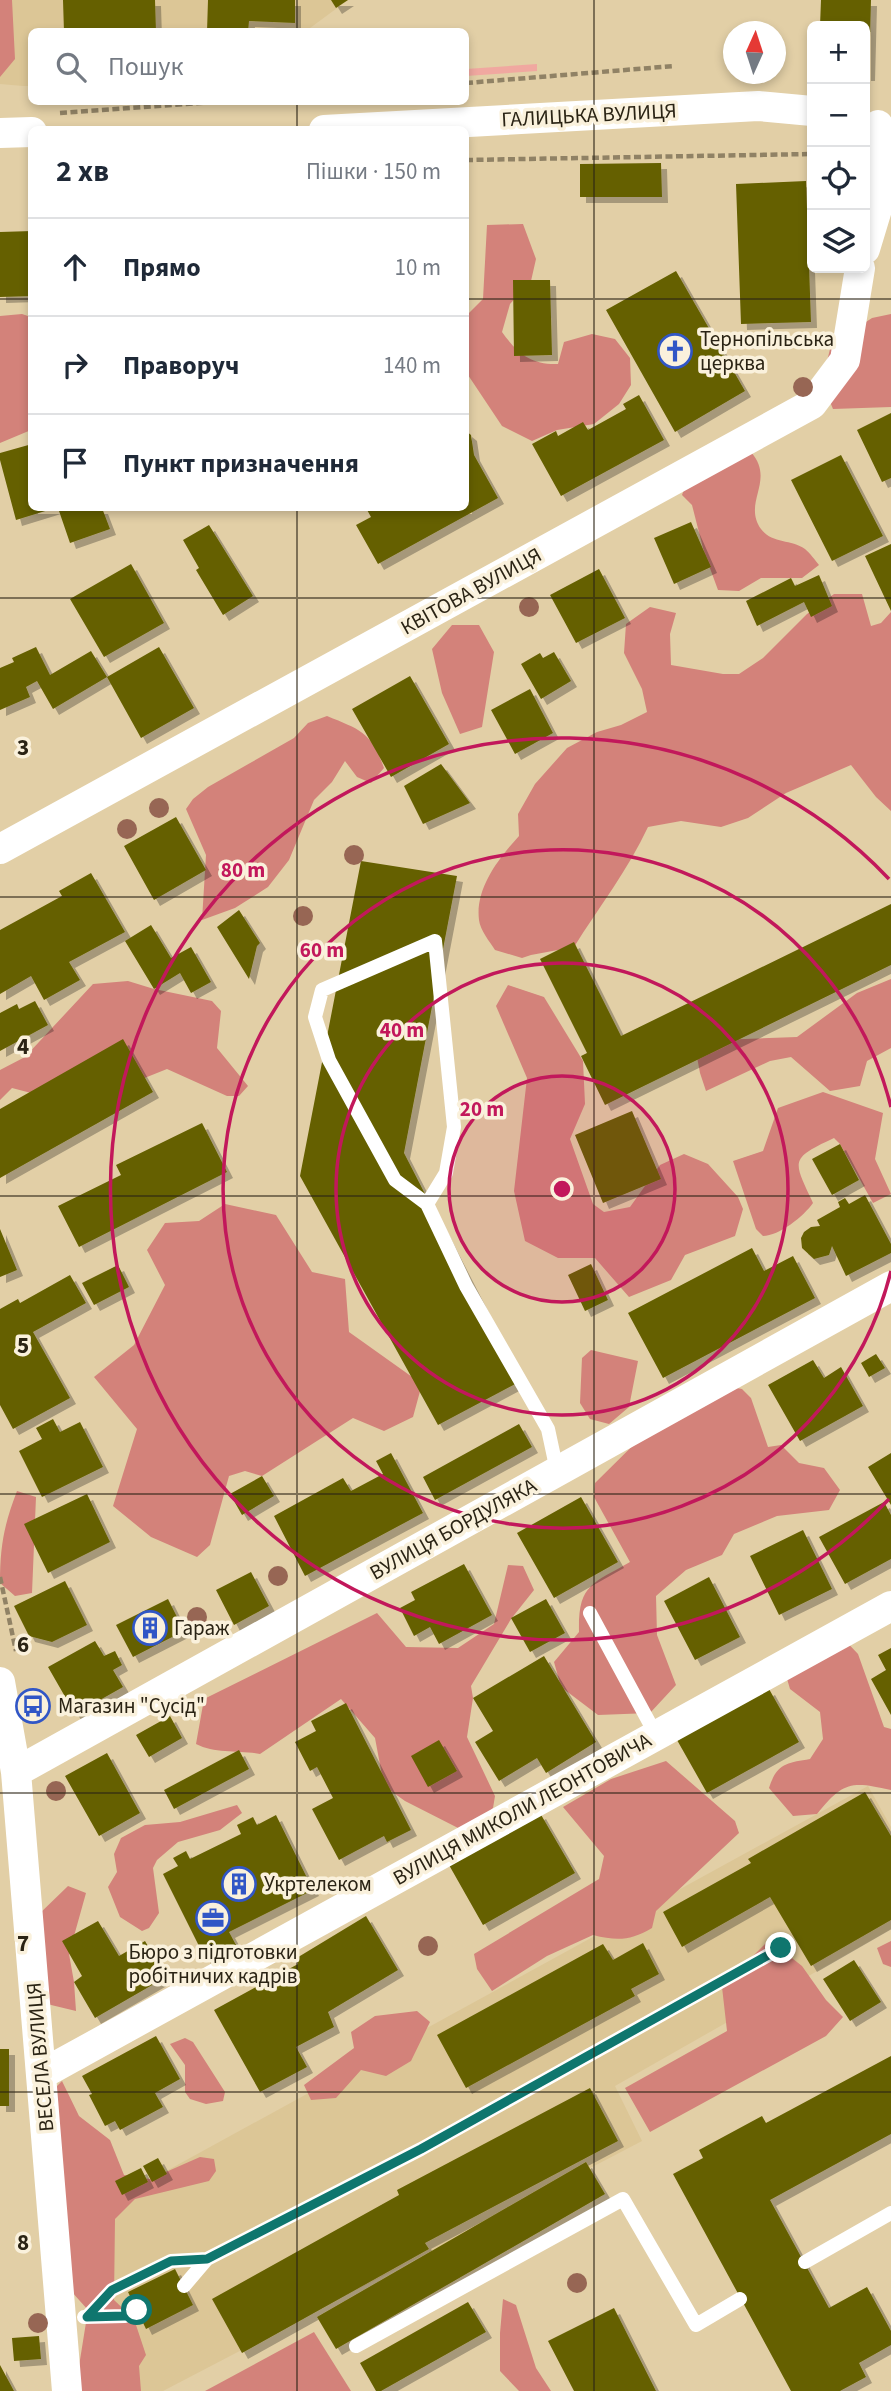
<!DOCTYPE html>
<html lang="uk">
<meta charset="utf-8">
<style>
:root{--surface:#fff;--page:#f2f2f3;--text:#1f2937;--muted:#747a83;--line:#e0e1e3}
body{margin:0;font-family:"Source Sans 3",sans-serif;background:var(--page);color:var(--text)}
.controls{position:absolute;right:21px;top:21px;display:grid;overflow:hidden;border-radius:10px;box-shadow:0 4px 10px #0003}
.controls button{width:63px;height:63px;display:grid;place-items:center;padding:0;border:0;border-bottom:2px solid var(--line);background:var(--surface);color:var(--text);font:35px sans-serif}
.compass{position:absolute;left:723px;top:21px;width:63px;height:63px;border-radius:50%;background:var(--surface);box-shadow:0 4px 10px #0003;rotate:3deg}
.stop{position:absolute;width:21px;height:21px;margin:-16px;border:5px solid #0f766e;border-radius:50%;background:#fff}
.stop.end{background:#0f766e;border-color:#fff;box-shadow:0 2px 7px #0008}
.list{margin:0;padding:0;list-style:none}
h2{display:flex;justify-content:space-between;align-items:center;height:91px;margin:0;padding:0 28px;font-size:30px}
h2 small{font-size:23px;font-weight:400;color:var(--muted)}
.list li{display:grid;grid-template-columns:46px 1fr auto;gap:21px;align-items:center;box-sizing:border-box;height:98px;padding:0 28px;border-top:2px solid var(--line)}
.list b{display:block;font-size:26px;white-space:nowrap}
.list em{font-size:23px;font-style:normal;color:var(--muted)}
.icon{flex:none;width:38px;height:38px;fill:none;stroke:currentColor;stroke-width:2;stroke-linecap:round;stroke-linejoin:round}
.map{position:relative;flex:none;width:891px;height:2391px;overflow:hidden}
.search{position:absolute;background:var(--surface);box-shadow:0 4px 10px #0003;left:28px;top:28px;width:441px;height:77px;display:flex;align-items:center;gap:18px;box-sizing:border-box;padding:0 24px;border-radius:10px;color:var(--muted);font-size:26px}
.panel{position:absolute;background:var(--surface);box-shadow:0 4px 10px #0003;left:28px;top:126px;width:441px;height:385px;border-radius:10px}
.map>svg:first-child{display:block}
</style>
<div class="map">
<svg width="891" height="2391" viewBox="0 0 891 2391">
<defs>
<filter id="shadow"><feDropShadow dx="6" dy="6" stdDeviation="0" flood-color="#0004"/></filter>
</defs>
<rect width="100%" height="100%" fill="#e2cfa6"/>
<path fill="#dcc696" d="M0,0H348L306,31L32,32L31,86H23L0,84Z
M868,1786L891,1827V1929L615,2086L642,2141L163,2391H108L88,2214Z"/>
<path fill="#f0a8a0" d="M537,64V71L466,76V69Z"/>
<path fill="#d3827a" d="M0,0H12L15,59L0,77Z
M523,224L536,259L531,281L510,304L502,332C517,353 531,365 558,364L564,342L592,334L615,339L630,358L631,385L619,404L594,424L557,430L532,441L502,426L466,372V316L483,299L487,225Z
M22,314L31,317V430L0,443V316Z
M891,314V407L833,409L822,382L831,345L872,318Z
M751,452C776,481 742,502 761,529C772,544 791,539 805,549C810,553 815,560 819,565L802,578H761L739,591L718,590L704,552L692,505L682,495L688,479Z
M834,594H862L871,626L881,623L891,612V811L876,797L851,765L786,793L748,818L721,827L681,821L648,827C628,870 599,907 574,947L531,955L522,958L495,950C490,942 480,930 479,920C475,888 499,858 519,836L518,814L535,784L567,748L597,732L621,725L647,712L642,689L624,653L626,624L650,607L676,613L670,634L671,665L723,674H739L763,658L807,614Z
M452,625H479L494,652L482,727L460,734L442,693L432,649Z
M327,716C361,730 371,732 384,768L371,783L357,777L345,761L332,782L314,800L289,860L268,887L235,908L202,920L206,855L186,809L193,799L208,787L294,738L308,723Z
M891,979V1048L867,1061L860,1086L830,1091L791,1057L770,1061L706,1091L700,1073L694,1041L797,1037L857,993Z
M128,981L154,989L212,1001L221,1011L217,1048L248,1086L239,1096H227L167,1069L77,1105L12,1088L0,1100V1070L25,1057L93,984Z
M508,985L544,997L583,1061L585,1104L570,1139L593,1204L604,1212L630,1207L660,1165L684,1154L708,1164L738,1197L743,1209L735,1236L685,1255L671,1280L629,1297L595,1258H558L525,1241L514,1191L527,1078L496,1006Z
M823,1092L883,1113L875,1159L891,1194L873,1203L840,1144L834,1138C789,1159 793,1160 813,1203C804,1216 779,1236 763,1236L756,1229L733,1161L763,1151L778,1108Z
M225,1204L276,1215L312,1272L345,1279L349,1332L422,1384L413,1417L384,1431L353,1418L262,1476L245,1471L229,1476L210,1545L197,1557L151,1537L113,1506L137,1429L94,1377L134,1345L165,1285L147,1250L165,1223L199,1221Z
M591,1350L638,1361L629,1407L609,1424L590,1419L580,1403L582,1358Z
M715,1384L742,1389L751,1398L768,1447L781,1445L799,1463L824,1468L840,1490L829,1510L777,1516L734,1534L722,1555L686,1570L656,1596L657,1635L676,1685L650,1713L598,1715L561,1687L554,1662L579,1632C578,1584 592,1584 630,1562L594,1497L595,1483L687,1392Z
M17,1491L36,1497L32,1593L15,1596L0,1583C0,1546 4,1525 17,1491Z
M508,1565L523,1566L534,1590L511,1619L471,1686L473,1698L467,1737L495,1796L493,1808L476,1826L462,1830L405,1801L384,1786L375,1738L341,1699L260,1754C239,1750 215,1754 196,1744L204,1699L377,1613L406,1647L458,1648L494,1624Z
M840,1635L858,1654L884,1727L891,1729V1790C852,1781 843,1781 817,1814L793,1816L769,1788C777,1763 787,1763 810,1759L823,1739L820,1712L790,1689L783,1665Z
M666,1761L735,1821L739,1833L656,1911L652,1928C630,1941 617,1941 593,1935L547,1956L492,1991L477,1969L474,1954L599,1879L604,1856L563,1807L611,1779Z
M237,1805L242,1813L220,1830L178,1842L157,1860L153,1868L159,1913L149,1928L142,1931L120,1917L108,1887L117,1872L114,1854L121,1838L145,1825L180,1822Z
M68,1886L86,1893L69,1954L74,1982L76,2011L47,2004L35,1918Z
M769,1940L802,1966L826,2000L843,2017L826,2036L650,2132L625,2088L727,2031L722,1987Z
M891,1941V1967L883,1964L877,1948Z
M417,2011L430,2022L411,2061L386,2076L361,2070L336,2098L311,2100L304,2085L354,2048L351,2032L375,2016Z
M185,2038L193,2042L225,2092L223,2101L206,2104L190,2099L185,2092V2065L170,2044Z
M62,2081L79,2116L110,2140L124,2175L150,2179L200,2157L214,2159L216,2171L209,2181L135,2199L115,2219L114,2300L134,2319L146,2355L139,2366L141,2391H75L88,2310L71,2291L53,2090Z
M503,2299L516,2305L536,2368L551,2391H519L500,2371V2333Z
M314,2332L351,2391H205Z"/>
<path fill="#656000" filter="url(#shadow)" d="M63,0H155L156,32H64Z
M208,0H295V23L249,21L248,32H207Z
M331,0H348L336,8Z
M821,0H871L869,75H865V26H820Z
M661,163L662,197H580V164Z
M806,181L811,322L741,324L736,184Z
M32,231V296L0,297V232Z
M676,271L745,391L675,432L606,310Z
M513,280H550L552,355L514,356Z
M639,395L664,440L561,496L532,444L556,431L558,436L583,422L588,430L626,409L623,404Z
M891,413V478L882,482L857,430Z
M466,431L471,435L474,455L498,498L378,564L356,525L371,517L366,508H466Z
M32,444V508H55L16,520L0,460V453Z
M841,455L883,536L832,561L791,480Z
M58,508H102L110,529L70,543Z
M691,522L711,567L674,584L654,538Z
M209,525L253,596L223,615L196,570L199,568L183,540Z
M891,544V611L865,556Z
M131,564L164,623L104,657L70,599Z
M599,569L625,618L576,643L550,595Z
M819,575L832,606L811,617L804,602L757,626L746,601L791,578L795,586Z
M36,647L50,675L91,651L107,677L53,709L37,681L26,687L30,697L0,710V668L14,662L12,658Z
M159,647L194,708L141,738L107,677Z
M554,652L571,681L541,699L521,664L540,653L543,658Z
M410,676L449,744L391,777L352,709Z
M530,689L553,733L515,754L491,710Z
M441,764L470,803L423,824L404,786Z
M176,817L206,870L154,900L124,846Z
M361,861L457,876L404,1153L521,1381L438,1425L300,1176Z
M91,873L125,932L69,962L80,980L44,1000L31,976L0,994V930L62,896L59,891Z
M891,904V965L605,1105L581,1056L587,1053L540,959L574,942L621,1036Z
M239,910L260,943L257,946L249,979L217,927Z
M151,925L171,958L191,947L211,982L191,993L180,973L154,989L125,941Z
M35,1001L48,1025L0,1051V1013L17,1004L19,1009Z
M123,1039L153,1092L0,1178V1109Z
M632,1111L661,1179L603,1203L575,1135Z
M202,1123L227,1172L79,1247L58,1206L121,1175L116,1165Z
M840,1144L859,1180L832,1195L812,1159Z
M865,1195L891,1244V1253L846,1276L832,1246L829,1255L814,1259L802,1248L801,1238L804,1232L811,1227L820,1226L817,1220L840,1207L838,1202L845,1198L849,1204Z
M0,1229L17,1270L0,1277Z
M752,1248L764,1271L793,1256L815,1298L663,1378L628,1313Z
M591,1264L608,1300L585,1311L568,1275Z
M118,1265L129,1287L94,1305L82,1283Z
M70,1275L86,1303L33,1332L70,1398L13,1429L0,1405V1309L18,1299L20,1303Z
M876,1354L885,1368L869,1377L861,1363Z
M813,1360L824,1378L841,1367L863,1406L800,1441L768,1385Z
M53,1419L60,1432L80,1422L103,1467L42,1497L19,1451L42,1439L36,1428Z
M519,1424L532,1447L435,1500L423,1477Z
M391,1453L423,1513L305,1576L274,1516L343,1478L351,1491L383,1474L376,1461Z
M891,1453V1505L868,1467Z
M262,1476L274,1496L242,1515L230,1494Z
M87,1494L110,1542L48,1573L24,1524Z
M581,1497L618,1562L554,1598L517,1533Z
M884,1502L891,1515V1559L845,1584L819,1537Z
M803,1530L832,1589L779,1615L750,1556Z
M464,1564L492,1615L439,1644L430,1627L414,1636L400,1608L415,1600L411,1592Z
M251,1572L269,1606L234,1625L216,1590Z
M709,1577L740,1637L695,1660L664,1601Z
M65,1581L87,1625L52,1642L29,1636L14,1606Z
M168,1599L184,1631L133,1657L116,1625Z
M546,1599L565,1633L530,1652L511,1618Z
M95,1641L104,1656L115,1651L122,1665L113,1670L123,1687L75,1714L48,1667Z
M891,1648V1715L871,1679L886,1670L878,1655Z
M544,1656L596,1742L546,1773L537,1758L499,1781L475,1742L493,1731L473,1698Z
M769,1689L799,1742L707,1793L677,1740Z
M346,1703L411,1830L387,1842L384,1836L339,1860L312,1809L333,1798L317,1767L310,1771L295,1742L316,1731L311,1721Z
M170,1716L182,1738L149,1757L136,1735Z
M439,1740L457,1771L428,1787L411,1756Z
M239,1750L249,1769L174,1809L164,1790Z
M107,1753L140,1813L99,1836L65,1776Z
M865,1792L891,1836V1920L811,1966L770,1897L682,1947L663,1912L751,1863L748,1859Z
M540,1813L575,1873L483,1925L449,1865Z
M276,1815L313,1890L229,1932L236,1945L206,1960L163,1874L178,1866L173,1858L186,1851L190,1859L241,1834L237,1825L253,1817L257,1825Z
M366,1916L398,1970L328,2012L334,2027L296,2047L307,2067L260,2092L214,2010L298,1964L295,1959Z
M98,1921L119,1956L145,1941L166,1977L95,2018L74,1982L82,1976L62,1941Z
M643,1943L659,1974L631,1989L635,1996L466,2088L437,2035L603,1944L613,1960Z
M854,1960L881,2002L850,2021L823,1979Z
M156,2036L180,2079L155,2093L163,2107L120,2130L115,2121L105,2126L89,2095L92,2094L82,2076Z
M0,2049H9V2106H0Z
M891,2056V2134L770,2200L829,2308L867,2287L891,2331V2345L859,2363L866,2377L840,2391H791L673,2174L703,2158L699,2150L762,2116L766,2123Z
M590,2088L618,2141L425,2243L429,2249L242,2353L212,2299L399,2195L397,2190Z
M158,2158L167,2174L152,2182L143,2166Z
M586,2162L605,2194L336,2349L317,2317Z
M141,2168L148,2182L122,2195L115,2181Z
M175,2269L193,2305L146,2329L128,2292Z
M468,2302L486,2332L381,2391H376L360,2363Z
M614,2308L656,2391H574L548,2341Z
M39,2336L41,2359L14,2361L12,2338Z
M0,2365L14,2391H0Z"/>
<g fill="none" stroke-linecap="round" stroke-linejoin="round">
<path stroke="#908265" stroke-width="4.5" stroke-dasharray="7 3.5" stroke-linecap="butt" d="M466,83L674,66
M60,113L212,102
M466,160L812,154
M0,1577L16,1651"/>
<path stroke="#fff" stroke-width="14" d="M427,1204L446,1173L454,1127L435,941L322,990L315,1017L329,1060L395,1180L427,1204L466,1286L548,1429L557,1471
M590,1613L656,1735
M805,2262L891,2213
M184,2286L207,2259
M84,2317L125,2316L137,2310
M87,2317L112,2290L171,2261L207,2259L421,2149L781,1948
M356,2346L623,2199L696,2325L740,2299"/>
<path stroke="#fff" stroke-width="30" d="M324,130L758,106L812,111
M0,133L32,132
M865,249L878,206L882,153L878,125
M0,849L812,404L845,360L860,268
M0,1682L16,1772L67,2391
M16,1772L891,1286
M42,2074L891,1606"/>
</g>
<g fill="#976654">
<circle cx="803" cy="387" r="10"/>
<circle cx="529" cy="607" r="10"/>
<circle cx="159" cy="808" r="10"/>
<circle cx="127" cy="829" r="10"/>
<circle cx="354" cy="855" r="10"/>
<circle cx="303" cy="916" r="10"/>
<circle cx="278" cy="1576" r="10"/>
<circle cx="197" cy="1617" r="10"/>
<circle cx="56" cy="1791" r="10"/>
<circle cx="428" cy="1946" r="10"/>
<circle cx="577" cy="2283" r="10"/>
<circle cx="38" cy="2323" r="10"/>
</g>
<g fill="none" stroke-linecap="round" stroke-linejoin="round">
<path stroke="#0f766e" stroke-width="9" d="M137,2310L125,2316L87,2317L112,2290L171,2261L207,2259L421,2149L781,1948"/>
</g>
<path fill="none" stroke="#2a2314" stroke-width="2" stroke-opacity="0.55" d="M297,0V32M594,0V2391M297,102V130M0,299H32M466,299H891M297,508V2391M0,598H891M0,897H891M0,1196H891M0,1494H891M0,1793H891M0,2092H891"/>
<circle cx="562" cy="1189" r="113" fill="#c2185b" fill-opacity=".12"/>
<g fill="none" stroke="#c2185b" stroke-width="3.5">
<circle cx="562" cy="1189" r="113"/>
<circle cx="562" cy="1189" r="226"/>
<path d="M891 1271A339 339 0 1 1 891 1107"/>
<path d="M889 1499A451 451 0 1 1 889 879"/>
</g>
<defs>
<g id="church-ring" transform="scale(1.75)"><circle r="9.5" fill="#faf1dc" stroke="#3156c6" stroke-width="1.5"/><path d="M-1.2-6h2.4v3.5h3.3v2.4h-3.3V6h-2.4V-.1h-3.3v-2.4h3.3Z" fill="#3156c6"/></g>
<g id="building-ring" transform="scale(1.75)"><circle r="9.5" fill="#faf1dc" stroke="#3156c6" stroke-width="1.5"/><path d="M-4-6H4V6H1V3H-1V6H-4ZM-2.5-4.3h1.7v1.8h-1.7ZM.8-4.3h1.7v1.8H.8ZM-2.5-1h1.7V.8h-1.7ZM.8-1h1.7V.8H.8Z" fill="#3156c6"/></g>
<g id="bus-ring" transform="scale(1.75)"><circle r="9.5" fill="#faf1dc" stroke="#3156c6" stroke-width="1.5"/><path d="M-5-6H5V4H4V6H2V4H-2V6H-4V4H-5ZM-3.5-4V0h7V-4ZM-3.5 1.2v1.5H-2V1.2ZM2 1.2v1.5H3.5V1.2Z" fill="#3156c6"/></g>
<g id="office-ring" transform="scale(1.75)"><circle r="9.5" fill="#faf1dc" stroke="#3156c6" stroke-width="1.5"/><path d="M-6-3h4V-5.5h4V-3h4V5H-6ZM-1-4.5V-3h2v-1.5ZM-6 0V1H6V0Z" fill="#3156c6"/></g>
</defs>
<g fill-rule="evenodd">
<use href="#church-ring" x="675" y="351"/>
<use href="#building-ring" x="150" y="1628"/>
<use href="#bus-ring" x="33" y="1706"/>
<use href="#building-ring" x="239" y="1884"/>
<use href="#office-ring" x="213" y="1918"/>
</g>
<g text-anchor="middle" dominant-baseline="central" stroke-width="7" stroke-linejoin="round" paint-order="stroke">
<g font-size="21" fill="#2a2314" stroke="#faf1dc">
<text transform="translate(589 115) rotate(-3)">ГАЛИЦЬКА ВУЛИЦЯ</text>
<text transform="translate(471 591) rotate(-29)">КВІТОВА ВУЛИЦЯ</text>
<text transform="translate(453 1529) rotate(-29)">ВУЛИЦЯ БОРДУЛЯКА</text>
<text transform="translate(522 1809) rotate(-29)">ВУЛИЦЯ МИКОЛИ ЛЕОНТОВИЧА</text>
<text transform="translate(40 2057) rotate(-95)">ВЕСЕЛА ВУЛИЦЯ</text>
</g>
<g font-size="21" fill="#2a2314" stroke="#faf1dc" text-anchor="start">
<text x="700" y="339">Тернопільська<tspan x="700" dy="24">церква</tspan></text>
<text x="174" y="1628">Гараж</text>
<text x="58" y="1706">Магазин "Сусід"</text>
<text x="264" y="1884">Укртелеком</text>
<text x="213" y="1952" text-anchor="middle">Бюро з підготовки<tspan x="213" dy="24">робітничих кадрів</tspan></text>
</g>
</g>
<g font-size="23" text-anchor="middle" font-weight="bold" fill="#2a2314" stroke="#faf1dc" stroke-width="7" stroke-linejoin="round" paint-order="stroke">
<text x="23" y="755">3</text>
<text x="23" y="1054">4</text>
<text x="23" y="1353">5</text>
<text x="23" y="1652">6</text>
<text x="23" y="1951">7</text>
<text x="23" y="2250">8</text>
</g>
<circle cx="562" cy="1189" r="10" fill="#c2185b" stroke="#faf1dc" stroke-width="3.5"/>
<g font-size="21" text-anchor="middle" font-weight="bold" fill="#c2185b" stroke="#faf1dc" stroke-width="7" stroke-linejoin="round" paint-order="stroke">
<text x="243" y="877">80 m</text>
<text x="322" y="957">60 m</text>
<text x="402" y="1037">40 m</text>
<text x="482" y="1116">20 m</text>
</g>
</svg>
<div class="controls">
<button>+</button>
<button>−</button>
<button><svg class="icon" aria-label="locate" viewBox="0 0 24 24"><circle cx="12" cy="12" r="6"/><path d="M12 2v4M12 18v4M2 12h4M18 12h4"/></svg></button>
<button><svg class="icon" aria-label="layers" viewBox="0 0 24 24"><path d="M12 4l9 5-9 5-9-5zM3 14l9 5 9-5"/></svg></button>
</div>
<svg class="compass" viewBox="-18 -18 36 36"><path d="M0-13l5 13h-10z" fill="#e53935"/><path d="M0 13l5-13h-10z" fill="#747a83"/></svg>
<div class="stop" style="left:137px;top:2310px"></div>
<div class="stop end" style="left:781px;top:1948px"></div>
<div class="search"><svg class="icon" aria-label="search" viewBox="0 0 24 24"><circle cx="10" cy="10" r="6"/><path d="M15 15l6 6"/></svg>Пошук</div>
<section class="panel">
<h2>2 хв<small>Пішки · 150 m</small></h2>
<ul class="list">
<li><svg class="icon" aria-label="ahead" viewBox="0 0 24 24"><path d="M12 20V5M6 11l6-6 6 6"/></svg><div><b>Прямо</b></div><em>10 m</em></li>
<li><svg class="icon" aria-label="right" viewBox="0 0 24 24"><path d="M7 20v-9h11M14 6l5 5-5 5"/></svg><div><b>Праворуч</b></div><em>140 m</em></li>
<li><svg class="icon" aria-label="arrive" viewBox="0 0 24 24"><path d="M6 21V4h12l-3 4 3 4H6"/></svg><div><b>Пункт призначення</b></div></li>
</ul>
</section>
</div>
